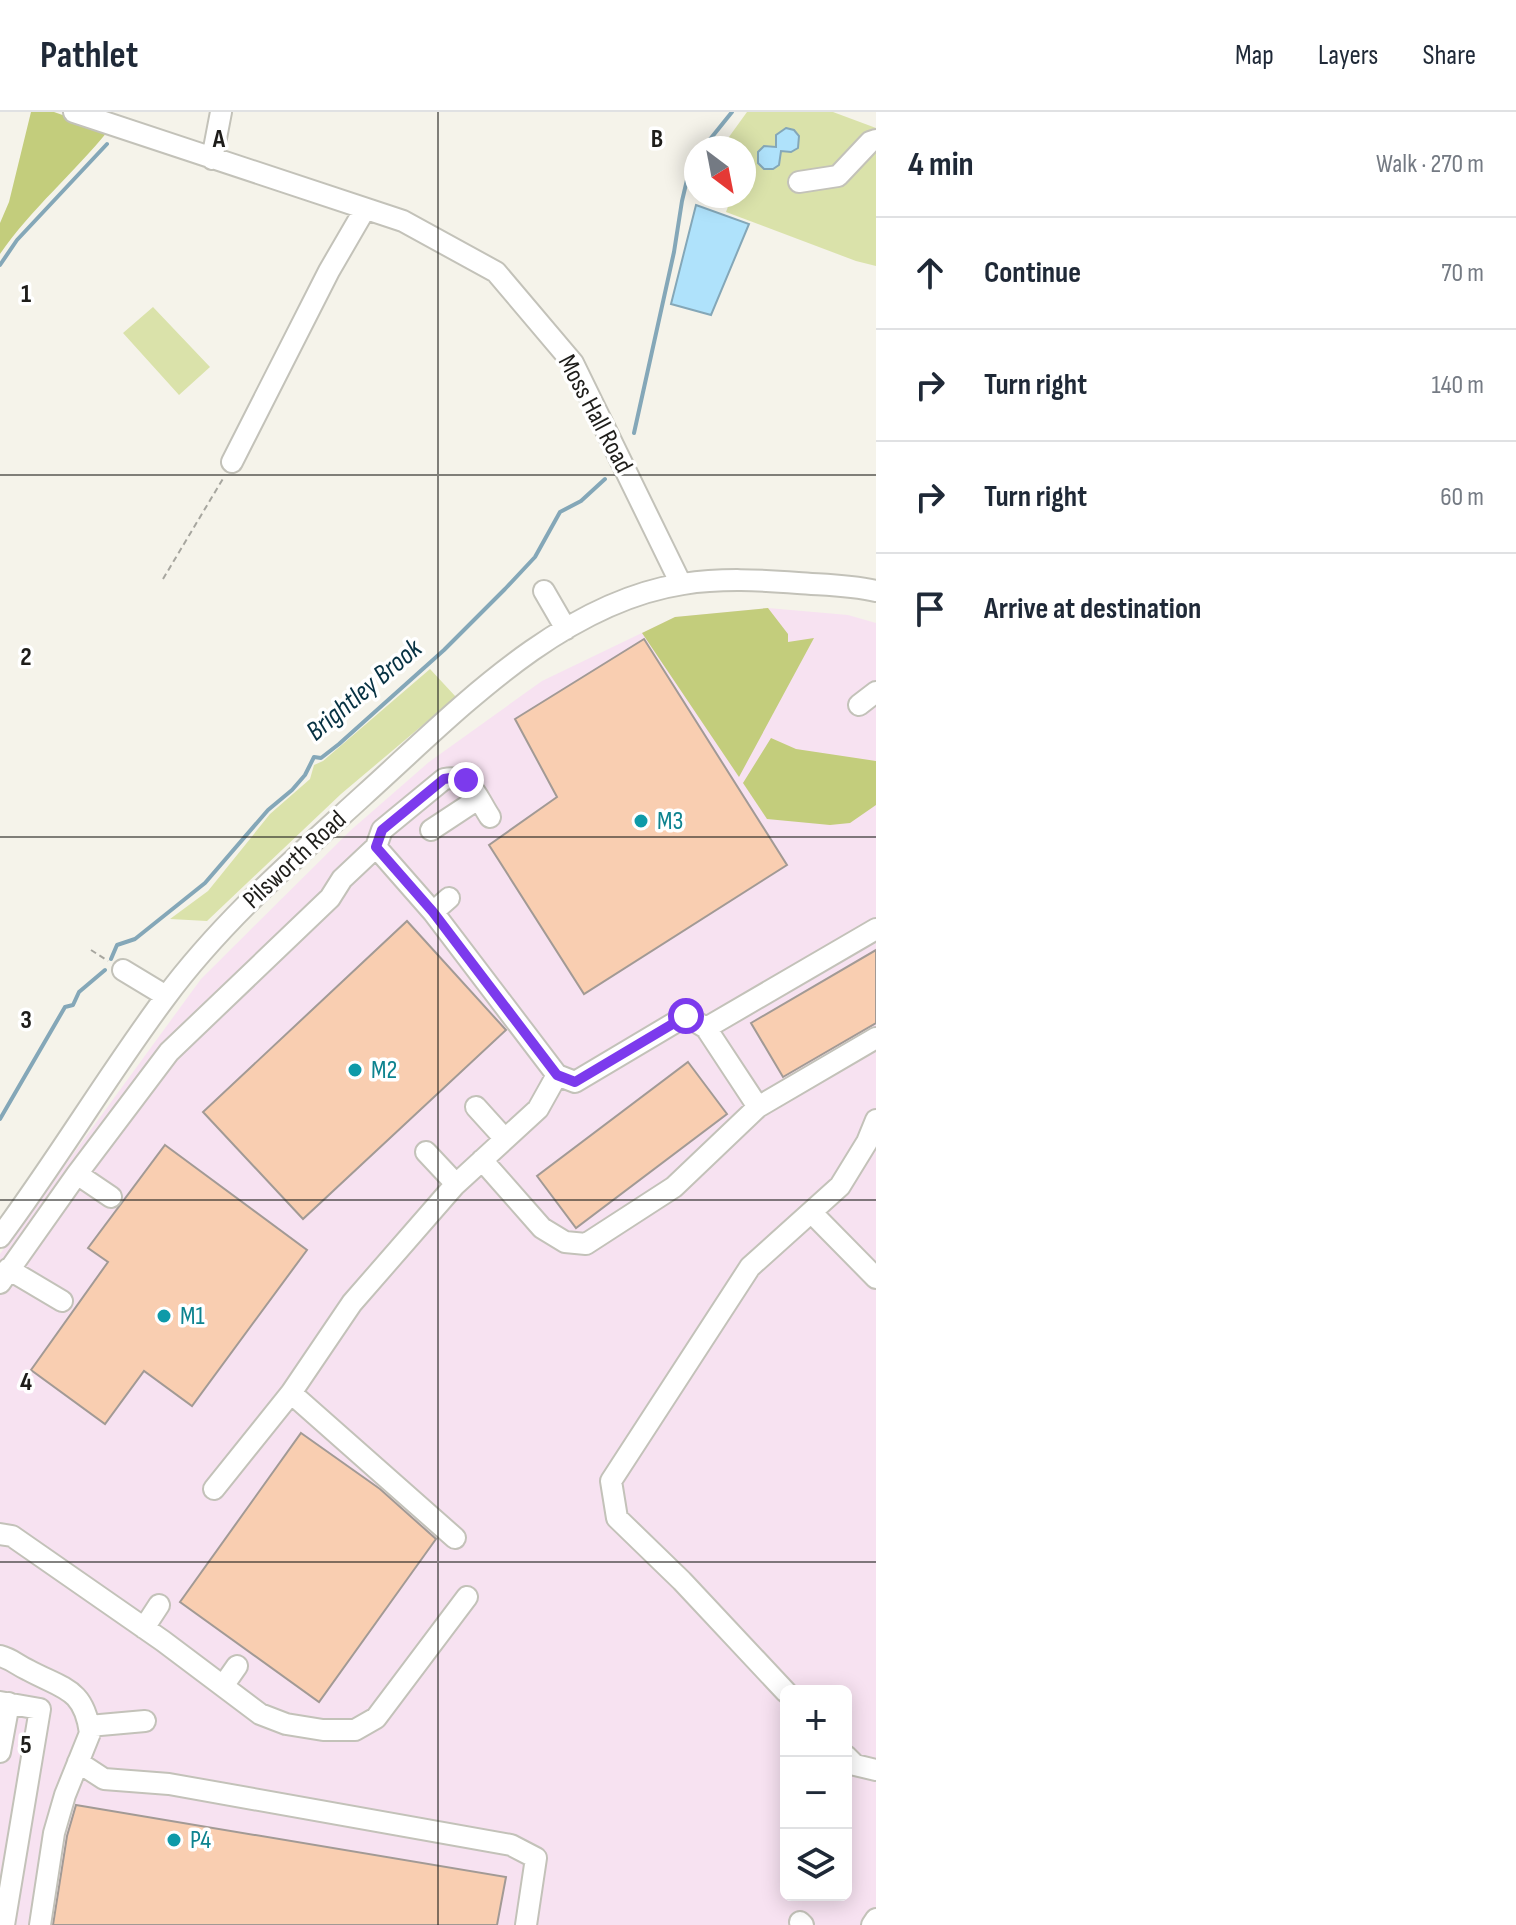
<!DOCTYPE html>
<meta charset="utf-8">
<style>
:root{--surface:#fff;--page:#f6f6f7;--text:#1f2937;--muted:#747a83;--line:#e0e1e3}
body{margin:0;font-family:"Sofia Sans Condensed",sans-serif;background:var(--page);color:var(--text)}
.controls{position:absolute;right:24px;bottom:24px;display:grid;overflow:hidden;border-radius:12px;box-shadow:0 4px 20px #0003}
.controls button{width:72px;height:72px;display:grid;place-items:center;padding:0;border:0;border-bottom:2px solid var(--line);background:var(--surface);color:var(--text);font:40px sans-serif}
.compass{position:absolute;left:684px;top:24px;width:72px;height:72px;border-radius:50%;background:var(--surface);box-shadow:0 4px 20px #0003;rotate:148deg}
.stop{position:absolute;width:24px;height:24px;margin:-18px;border:6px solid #7c3aed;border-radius:50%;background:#fff}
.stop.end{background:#7c3aed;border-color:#fff;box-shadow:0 2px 8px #0008}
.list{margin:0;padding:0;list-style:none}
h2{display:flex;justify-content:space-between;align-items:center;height:104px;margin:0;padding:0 32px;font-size:34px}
h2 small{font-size:26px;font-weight:400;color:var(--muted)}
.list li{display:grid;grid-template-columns:52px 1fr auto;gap:24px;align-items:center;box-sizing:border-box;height:112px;padding:0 32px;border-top:2px solid var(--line)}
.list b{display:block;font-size:30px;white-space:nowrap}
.list em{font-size:26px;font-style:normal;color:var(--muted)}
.icon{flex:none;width:44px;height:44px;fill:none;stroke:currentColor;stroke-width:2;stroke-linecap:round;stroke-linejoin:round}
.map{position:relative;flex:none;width:876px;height:1813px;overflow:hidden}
header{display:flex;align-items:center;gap:48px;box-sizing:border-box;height:112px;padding:0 40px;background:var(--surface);border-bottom:2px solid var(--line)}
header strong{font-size:38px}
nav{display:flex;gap:44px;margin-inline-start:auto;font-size:28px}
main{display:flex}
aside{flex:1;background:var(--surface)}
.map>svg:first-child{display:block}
</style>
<header>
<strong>Pathlet</strong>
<nav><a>Map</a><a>Layers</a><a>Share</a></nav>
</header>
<main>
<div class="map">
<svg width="876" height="1813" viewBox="0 0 876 1813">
<rect width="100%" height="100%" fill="#f5f3ea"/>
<path fill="#f7e2f1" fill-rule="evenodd" d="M768,496L848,503L876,511V1813H0V1142L201,867L351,718L429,650L542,569L675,505ZM786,1579H846V1783H786Z"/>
<path fill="#dae2aa" d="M747,0H833L876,16V154L856,149L726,100L732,84H744V36H721Z
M153,195L210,255L179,283L123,221Z
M430,557L456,585L341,682L207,809L170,807L208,779L270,702L310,667L314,653L323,649Z"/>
<path fill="#c3cd7c" d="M31,0H54L108,19C74,61 31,97 0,142V111L9,90Z
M768,496L788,522V530L814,526L739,665L642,521L675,505Z
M771,626L796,637L876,649V693L850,711L830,713L767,707L743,671Z"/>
<path fill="#afe2fb" stroke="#84a7b8" stroke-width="2" d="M786,16L794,18L799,24L798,36L791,40L781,39L779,53L773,57H764L758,51V40L764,34L776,35V23Z
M696,93L749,112L711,203L671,192Z"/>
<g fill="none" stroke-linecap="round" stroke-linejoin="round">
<path stroke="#84a7b8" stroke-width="4" d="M703,36L732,0
M0,153L17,128L107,32
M634,321L674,140L682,89L691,51L696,45
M111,847L117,833L135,827L205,771L268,698L292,678L305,663L314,645L321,646L339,632L444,538L505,477L535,445L560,400L581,389L605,367
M0,1007L65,895L73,893L79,880L105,858"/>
</g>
<path fill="#f9ceb1" stroke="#a29a95" stroke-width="2" d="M644,527L787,753L584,882L489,733L557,685L515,607Z
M407,809L506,918L303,1107L203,1000Z
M876,838V911L783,965L751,911Z
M688,950L727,1002L576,1116L537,1064Z
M165,1033L307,1138L192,1294L144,1259L105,1312L31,1258L108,1150L88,1136Z
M301,1321L380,1377L436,1427L319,1590L180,1490Z
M76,1693L506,1765L497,1813H53L67,1724Z"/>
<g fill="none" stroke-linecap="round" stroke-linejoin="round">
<g stroke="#c3c2b9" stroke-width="24">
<path id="minor" d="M74,0L403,109L496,160L573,251L681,472
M212,47L221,0
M799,70L838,64L870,30L876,28
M232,350L329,159L365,97
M544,479L566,517
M859,593L876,580
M431,718L478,687
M376,735L382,718L444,667C472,662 476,684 490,705
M433,800L449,786
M123,858L166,884
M706,916L876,817
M476,995L505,1027
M426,1040L456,1072
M482,1048L542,1116L565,1130L586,1132L674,1075L758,995L876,926
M77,1062L111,1085
M811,1100L876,1166
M0,1125C58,1047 107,964 165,886C222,809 294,747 364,683C454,602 558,491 683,472C721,466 760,468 798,471C824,473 851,473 876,479
M8,1157L62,1189
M0,1171L77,1062L169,940L330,786L342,767L376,735L433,800L557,963L575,970L686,904L706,916L758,995
M291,1281L455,1426
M214,1377L291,1281L352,1191L454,1074L538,997L557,963
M0,1422L12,1424L163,1529L260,1602L286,1612L323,1618H355L376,1606L467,1485
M144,1516L159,1493
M0,1544C12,1547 17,1553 28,1558C63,1577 84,1576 90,1621L65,1683L54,1721L40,1813
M223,1574L237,1554
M786,1580L682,1469L617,1406L611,1369L750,1155L840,1074L867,1030L876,1008
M0,1590L40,1597L4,1813
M89,1614L145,1609
M0,1640L9,1591
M846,1644L855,1653L876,1658
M78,1650L104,1667L169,1672L511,1733L536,1746L526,1813
M800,1810L803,1813
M872,1813L876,1807"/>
</g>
<path stroke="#a7a69f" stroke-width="2" stroke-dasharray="6 4" stroke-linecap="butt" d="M163,467L224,365
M91,838L108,849"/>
<use href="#minor" stroke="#fff" stroke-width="20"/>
</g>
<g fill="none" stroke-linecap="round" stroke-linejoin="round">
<path stroke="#7c3aed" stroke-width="10" d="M466,668L457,665L444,667L382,718L376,735L433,800L557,963L575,970L686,904"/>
</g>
<path fill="none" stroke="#1e1d1a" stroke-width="2" stroke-opacity="0.55" d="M438,0V1813M0,363H876M0,725H876M0,1088H876M0,1450H876"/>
<g fill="#0f9aa8" stroke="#fff" stroke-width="3">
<circle cx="641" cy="709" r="8"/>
<circle cx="355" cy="958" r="8"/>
<circle cx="164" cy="1204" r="8"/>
<circle cx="174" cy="1728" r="8"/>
</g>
<g text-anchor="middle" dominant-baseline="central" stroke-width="7" stroke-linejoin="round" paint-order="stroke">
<g font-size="26" fill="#1e1d1a" stroke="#fff">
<text transform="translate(595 302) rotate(62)">Moss Hall Road</text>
<text transform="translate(295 748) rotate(-43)">Pilsworth Road</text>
</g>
<g font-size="26" fill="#0d838f" stroke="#fff" text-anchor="start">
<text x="657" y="709">M3</text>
<text x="371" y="958">M2</text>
<text x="180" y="1204">M1</text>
<text x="190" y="1728">P4</text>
</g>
<g font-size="28" font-style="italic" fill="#063142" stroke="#fff">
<text transform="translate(364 578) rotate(-40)">Brightley Brook</text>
</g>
</g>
<g font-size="26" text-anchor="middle" font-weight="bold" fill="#1e1d1a" stroke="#fff" stroke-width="7" stroke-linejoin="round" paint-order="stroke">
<text x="219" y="35">A</text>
<text x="657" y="35">B</text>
<text x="26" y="190">1</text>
<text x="26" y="553">2</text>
<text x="26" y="916">3</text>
<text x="26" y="1278">4</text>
<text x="26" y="1641">5</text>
</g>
</svg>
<div class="controls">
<button>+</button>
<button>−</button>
<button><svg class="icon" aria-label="layers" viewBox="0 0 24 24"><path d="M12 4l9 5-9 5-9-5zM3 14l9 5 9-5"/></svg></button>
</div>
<svg class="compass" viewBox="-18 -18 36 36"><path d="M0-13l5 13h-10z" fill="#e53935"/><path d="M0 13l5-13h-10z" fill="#747a83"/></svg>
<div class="stop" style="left:686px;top:904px"></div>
<div class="stop end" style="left:466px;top:668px"></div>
</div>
<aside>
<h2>4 min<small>Walk · 270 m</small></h2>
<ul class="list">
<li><svg class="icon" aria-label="ahead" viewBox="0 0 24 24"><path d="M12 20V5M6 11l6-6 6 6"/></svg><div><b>Continue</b></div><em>70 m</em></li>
<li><svg class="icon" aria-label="right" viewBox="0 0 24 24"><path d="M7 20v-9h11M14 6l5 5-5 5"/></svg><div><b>Turn right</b></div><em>140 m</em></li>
<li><svg class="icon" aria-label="right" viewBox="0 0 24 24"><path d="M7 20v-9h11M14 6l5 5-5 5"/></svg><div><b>Turn right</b></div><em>60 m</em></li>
<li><svg class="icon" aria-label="arrive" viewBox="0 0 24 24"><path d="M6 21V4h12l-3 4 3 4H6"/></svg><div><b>Arrive at destination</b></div></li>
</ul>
</aside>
</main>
